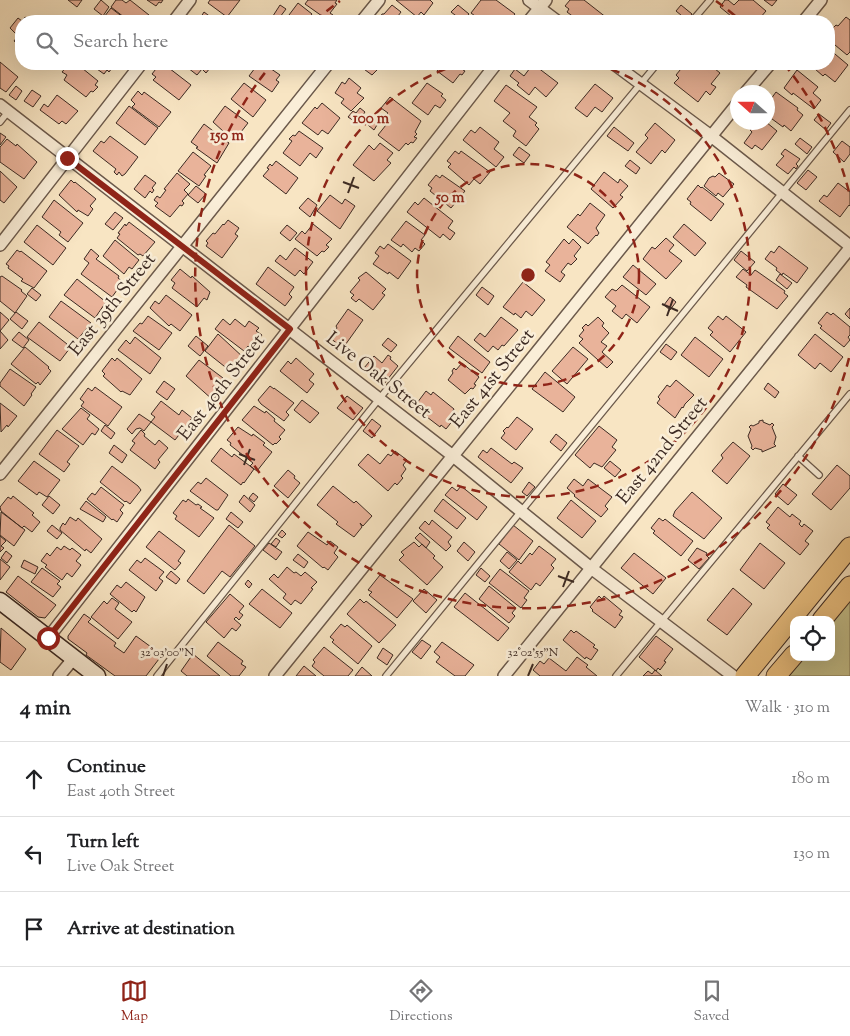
<!DOCTYPE html>
<meta charset="utf-8">
<style>
:root{--surface:#fff;--page:#f2f2f2;--text:#202124;--muted:#757577;--line:#e0e0e0;--accent:#8f2418}
body{margin:0;font-family:"Sorts Mill Goudy",serif;background:var(--page);color:var(--text)}
.controls{position:absolute;right:15px;bottom:15px;display:grid;overflow:hidden;border-radius:10px;box-shadow:0 5px 20px #0002}
.controls button{width:45px;height:45px;display:grid;place-items:center;padding:0;border:0;border-bottom:1px solid var(--line);background:var(--surface);color:var(--text);font:25px sans-serif}
.compass{position:absolute;left:730px;top:85px;width:45px;height:45px;border-radius:50%;background:var(--surface);box-shadow:0 5px 20px #0002;rotate:291deg}
.stop{position:absolute;width:15px;height:15px;margin:-11px;border:4px solid #8f2418;border-radius:50%;background:#fff}
.stop.end{background:#8f2418;border-color:#fff;box-shadow:0 1px 5px #0008}
.list{margin:0;padding:0;list-style:none}
h2{display:flex;justify-content:space-between;align-items:center;height:65px;margin:0;padding:0 20px;font-size:21px}
h2 small{font-size:16px;font-weight:400;color:var(--muted)}
.list li{display:grid;grid-template-columns:32px 1fr auto;gap:15px;align-items:center;box-sizing:border-box;height:75px;padding:0 20px;border-top:1px solid var(--line)}
.list b{display:block;font-size:19px;white-space:nowrap}
.list p{margin:0;font-size:16px;white-space:nowrap;color:var(--muted)}
.list em{font-size:16px;font-style:normal;color:var(--muted)}
.icon{flex:none;width:28px;height:28px;fill:none;stroke:currentColor;stroke-width:2;stroke-linecap:round;stroke-linejoin:round}
.map{position:relative;flex:none;width:850px;height:676px;overflow:hidden}
.search{position:absolute;background:var(--surface);box-shadow:0 5px 20px #0002;left:15px;right:15px;top:15px;height:55px;display:flex;align-items:center;gap:12px;box-sizing:border-box;padding:0 18px;border-radius:20px;color:var(--muted);font-size:19px}
.sheet{height:290px;background:var(--surface)}
nav{display:flex;justify-content:space-around;align-items:center;box-sizing:border-box;height:70px;border-top:1px solid var(--line);background:var(--surface);font-size:14px;color:var(--muted)}
nav a{display:grid;justify-items:center;gap:2px}
nav .on{color:var(--accent)}
.map>svg:first-child{display:block}
</style>
<div class="map">
<svg width="850" height="676" viewBox="0 0 850 676">
<rect width="100%" height="100%" fill="#f8e5c3"/>
<filter id="stains"><feTurbulence type="fractalNoise" baseFrequency=".004" numOctaves="4"/><feColorMatrix values="0 0 0 0 .2 0 0 0 0 .09 0 0 0 0 .02 0 0 0 .5 -.17"/></filter>
<radialGradient id="worn" r=".72"><stop offset=".6" stop-color="#630" stop-opacity="0"/><stop offset="1" stop-color="#630" stop-opacity=".3"/></radialGradient>
<path fill="#c5c28e" stroke="#807658" d="M850,599V676H787L802,657H831V622Z"/>
<path fill="#e9b39a" stroke="#3c2a23" d="M68,0H82L77,7Z
M101,0L109,7L103,16L94,9Z
M116,0H122L126,3L130,0L149,15L146,21H129L111,7Z
M147,0H163L161,3L159,2L156,6Z
M210,0H240L227,17L208,3Z
M308,0H337L335,3L337,4L330,13L333,15L329,21L305,4Z
M396,0H430L433,3L424,15L421,12L417,17Z
M481,0H496L515,14L509,21H482L471,13Z
M570,0H584L607,18L604,21H579L567,12L569,9L565,6Z
M725,0H728L734,5L739,0H753L766,11L760,18L763,20L737,21L720,7Z
M764,0H777L772,6Z
M298,3L312,14L307,20L309,21H290L293,17L289,15Z
M280,5L286,9L277,21H275L271,19Z
M392,5L401,12L398,16L405,21H378L382,14H384Z
M458,5L469,14L463,21L451,12Z
M681,5L692,14L687,20L676,11Z
M111,8L124,18L122,21H101Z
M204,12L216,21H193L196,17L199,20Z
M423,15L431,21H418Z
M25,17L31,21H21V47L14,41L18,36L10,28L18,18L22,21Z
M846,17L850,20V52L847,55L829,40L834,33L831,30L836,25L838,26Z
M829,49L848,65L835,82L825,74L823,76L815,69L817,67L814,64H829Z
M0,62L18,77L6,92L0,88Z
M69,64H77L98,81L95,85L98,87L93,92L91,91L86,97L64,80L67,75L62,72Z
M90,64H115L109,72L107,70L104,74Z
M183,64H205L210,68L206,73L202,69L197,75Z
M258,64H264L280,75L276,80L279,82L272,92L249,76Z
M357,64H383L372,75Z
M443,64H468L463,70L465,71L462,75L460,74L453,83L437,71Z
M533,64L558,83L546,97L535,87L529,95L517,85L519,83L510,76L515,69L524,76Z
M685,64H709L720,73L711,84L716,87L710,95L706,91L698,102L674,83L679,78L676,75Z
M159,65L163,68L165,65L191,85L179,100L153,80L156,77L152,74Z
M797,70L818,87L813,93L821,100L814,109L793,93L792,95L784,88Z
M349,78L361,88L357,93L364,98L351,111L341,103L344,99L335,93L342,82L345,84Z
M244,83L266,100L253,117L231,99Z
M427,83L443,94L441,96L446,100L440,108L435,105L428,115L412,103Z
M595,84L613,98L602,112L595,107L587,117L575,108Z
M506,85L537,107L529,117L537,123L535,125L539,129L526,146L513,136L516,131L503,121L510,113L494,101Z
M16,86L22,91L16,100L9,95Z
M32,90L41,96L33,107L24,101Z
M138,91L142,95L144,92L171,112L159,127L132,107L135,104L131,100Z
M776,92L798,108L797,110L803,115L791,131L784,125L783,127L768,116V108L770,104L768,103Z
M57,95L78,111L66,124L62,121L59,124L40,110L44,104L48,107Z
M390,97L421,121L415,132L417,134L414,137L417,138L413,143L411,142L408,145L406,143L399,151L378,135L390,120L385,116L388,113L381,108Z
M322,103L340,118L328,134L322,130L318,135L302,123L315,107L317,109Z
M129,106L158,128L145,145L116,123Z
M225,106L248,123L234,141L213,122Z
M360,108L365,112L357,123L348,117L353,111L356,113Z
M819,114L831,123L826,130L814,120Z
M375,116L380,120L374,130L368,125Z
M757,122H766L777,131L762,150L755,145L752,149L744,143L752,132L750,130Z
M655,123L675,140L665,153L662,150L651,164L636,152L648,138L645,135Z
M204,124L229,143L217,163L196,148L198,147L191,142Z
M480,127L499,142L494,149L504,157L496,167L463,140L471,130L475,133Z
M614,127L634,143L628,151L607,136Z
M299,131L323,148L316,158L310,153L300,166L283,153L292,141L289,139L293,135L295,136Z
M0,133L6,137L0,145Z
M110,136L138,157L125,174L122,176L119,172L117,175L114,172L116,169L93,151L101,141L104,143Z
M800,138L812,147L807,154L795,144Z
M7,139L16,146L17,144L37,162L24,179L0,162V147Z
M842,141L850,147V154L844,162L833,152Z
M380,143L393,153L387,160L391,163L374,181L353,165L369,145L374,150Z
M519,147L530,155L524,163L513,155Z
M785,149L800,159L796,164L798,166L796,169L794,167L788,174L776,165L784,156L781,154Z
M455,151L459,154L461,151L490,172L480,184L474,179L469,185L448,167L451,164L447,161Z
M193,152L211,166L204,175L206,176L199,186L178,171Z
M630,160L640,168L636,174L625,166Z
M276,161L298,178L286,194L263,176L269,169L267,168L270,164L272,166Z
M808,170L817,177L806,190L797,183Z
M0,171L17,187L4,203L0,200Z
M604,172L618,183L620,179L628,186L620,195L623,197L613,208L591,189Z
M177,173L190,184L184,190L188,194L182,201L184,203L182,206L180,205L170,217L155,206L158,203L154,200L157,196L160,198L166,190L164,189Z
M719,173L734,184L723,197L718,193L716,196L704,186L709,178L713,176L715,177Z
M145,175L156,183L152,188L154,190L152,193L150,191L145,198L134,189Z
M436,175L440,178L442,175L465,191L451,208L430,191L432,188L428,185Z
M71,180L74,183L75,182L96,199L90,206L93,209L88,216L78,210L77,212L59,195Z
M838,183L850,192V206L849,205L840,217L819,201L824,195L827,197Z
M698,185L701,188L702,187L724,204L711,221L690,204L691,202L687,199Z
M196,186L206,194L198,203L188,195Z
M330,195L342,204L345,199L355,206L340,229L317,211Z
M308,198L317,205L310,217L299,208Z
M424,198L453,221L448,228L455,233L450,240L443,234L440,238L407,212L415,202L418,205Z
M54,200L83,223L68,242L59,235L61,232L42,217Z
M590,203L605,215L596,228L599,233L597,236L596,235L588,244L567,227L578,214L580,216Z
M115,212L123,218L113,230L105,224Z
M228,220L239,228L235,234L238,236L222,258L206,246L208,243L206,241L213,233L215,234L223,224L224,225Z
M406,221L425,235L421,240L425,244L419,251L415,248L412,252L403,244L401,247L391,240Z
M129,222L155,242L143,256L140,254L138,255L117,238L120,234L118,233L125,224L126,226Z
M313,224L332,239L326,245L329,247L324,252L322,251L317,256L295,239L302,231L305,234Z
M684,224L706,243L695,256L673,237Z
M37,225L66,248L53,265L24,242Z
M287,225L297,233L290,241L280,233Z
M666,238L674,245L669,251L682,261L666,279L643,259L652,247L655,249Z
M564,239L569,244L573,239L581,247L574,256L577,259L571,265L568,263L561,272L565,275L560,282L545,271L550,265L546,262Z
M115,240L139,260L132,269L129,267L124,274L103,256Z
M388,244L411,261L398,279L389,272L388,274L373,264L379,256L375,253L380,246L384,249Z
M779,246L808,268L797,283L783,273L782,275L776,270L777,268L765,259L771,251L774,253Z
M295,248L313,262L304,274L300,270L295,276L275,261L280,255L286,260Z
M91,249L99,256L96,259L119,276L118,278L123,282L112,297L81,274L89,263L84,259Z
M17,250L20,252L21,251L47,271L34,288L21,281L23,279L8,268L9,266L6,264Z
M741,251L755,262L747,271L734,260Z
M633,265L656,284L646,295L623,277Z
M268,267L294,287L289,294L292,297L285,306L256,284Z
M180,269L191,278L192,276L210,292L207,300L204,298L197,307L172,288L175,283L171,280Z
M743,269L751,275L755,270L758,272L785,291L784,293L788,296L777,309L746,287L747,285L736,277Z
M366,272L386,289L382,293L385,295L373,310L359,299L356,302L351,298L354,295L350,292L360,280L358,278Z
M780,274L792,283L787,289L776,280Z
M2,276L22,290L21,291L27,296L15,313L0,301V277Z
M77,279L106,302L95,318L64,295Z
M523,282L545,300L532,316L526,311L521,318L515,313L514,315L503,307Z
M622,285L650,307L637,323L626,314L622,319L612,311L616,306L605,297L612,289L616,291Z
M482,287L494,296L488,305L476,295Z
M32,288L41,295L36,301L27,294Z
M166,295L192,315L180,331L171,324L169,326L150,308L155,301L159,304Z
M670,297L676,302L670,310L664,305Z
M61,301L91,323L78,339L49,317Z
M850,308V319L845,314Z
M348,309L363,320L343,348L330,338L337,328L336,326Z
M0,312L9,320L0,331L8,340L0,349Z
M16,312L28,321L22,329L10,319Z
M827,312L831,315L833,313L850,327V335L848,337L850,340L844,347L820,328L822,326L818,323Z
M148,316L172,333L159,350L133,331L140,323L142,324Z
M718,316L723,320L726,316L746,332L730,352L710,335L713,332L708,328Z
M501,317L518,330L504,346L502,345L498,350L493,346L488,352L474,340L480,333L485,337Z
M598,317L604,323L602,326L609,333L601,342L607,346L602,352L613,362L607,368L579,343L583,339L579,336L584,330L582,328L586,324L588,326Z
M223,319L230,325L235,319L245,327L249,321L259,328L256,331L262,335L251,349L248,346L244,351L215,329Z
M39,322L67,344L66,345L70,348L60,361L27,337Z
M19,332L29,340L23,348L12,340Z
M218,334L244,358L233,372L230,369L229,370L205,351Z
M815,334L843,357L831,372L820,363L815,369L798,355Z
M196,336L208,346L200,356L188,346Z
M458,336L490,362L482,373L449,348Z
M135,337L161,358L150,374L118,350L126,340L130,344Z
M695,337L723,359L709,377L681,355Z
M388,338L397,345L391,352L382,345Z
M666,344L677,352L671,360L660,352Z
M25,347L49,367L48,368L51,371L40,385L38,382L36,384L11,364Z
M573,347L588,359L567,384L552,371Z
M388,355L391,357L390,359L398,366L384,384L376,377L374,378L364,368L374,356L382,363Z
M112,358L115,361L117,358L142,379L130,395L122,391L121,392L103,376L105,374L102,371Z
M296,358L314,374L309,380L314,384L307,393L280,371L288,361L291,364Z
M199,360L223,378L218,384L222,388L213,400L186,376Z
M462,363L479,377L474,384L476,385L473,389L471,388L465,394L448,380L453,373L452,371L454,368L456,370Z
M10,369L36,387L31,394L32,395L24,406L0,386V383Z
M545,372L575,397L563,412L532,389Z
M676,380L694,395L685,404L683,408L682,407L675,418L657,403L660,399L658,397L667,385L670,387Z
M164,381L175,389L167,400L156,392Z
M768,383L779,392L775,398L764,389Z
M270,386L274,389V388L294,403L286,412L289,415L284,421L261,404L258,400Z
M95,387L122,407L108,426L81,406L84,402L80,399L88,388L92,391Z
M426,391L431,395L433,392L454,409L453,411L458,414L446,429L441,425L440,427L414,407Z
M347,396L363,408L353,420L337,408Z
M302,400L319,413L310,423L294,410Z
M161,401L179,415L182,410L192,418L175,440L151,422L155,417L151,414Z
M0,403L17,416L8,427L7,425L1,432Z
M254,406L265,413L266,411L275,419L274,421L285,430L279,437L281,439L276,444L275,443L273,445L242,420Z
M81,408L90,415L87,419L99,429L95,435L92,433L83,445L62,429Z
M139,414L151,422L144,431L140,428L136,429L132,434L127,429Z
M517,417L533,429L516,450L501,438L505,433L503,431L507,427L508,428Z
M372,419L381,426L372,438L363,431Z
M763,420V422L770,425L772,423L774,425L772,427L776,437L774,444L776,446L762,452V450L755,448L753,450L751,448L752,446L748,436L751,429L749,427L751,425L753,426L759,423V421Z
M105,425L115,433L111,439L101,431Z
M599,426L617,440L612,447L616,450L602,467L594,463L590,468L575,455Z
M238,427L252,436L253,434L265,443L263,445L272,452L257,471L250,466L253,463L230,445L231,443L227,440Z
M57,430L79,446L67,462L70,464L64,472L39,454Z
M141,430L145,434L144,436L155,445L159,440L168,448L158,460L160,462L155,469L130,450L135,443L132,441Z
M556,434L567,443L561,451L550,442Z
M733,442L750,456L727,484L712,471L723,458L721,455Z
M114,445L127,455L122,463L109,453Z
M221,448L232,457L234,454L254,469L244,483L243,482L241,485L211,461Z
M491,448L512,464L514,462L523,468L511,483L478,457L483,450L487,453Z
M395,451L407,460L403,465L406,469L401,476L403,478L397,485L395,483L388,491L358,465L368,454L380,464L388,454L391,456Z
M34,461L60,480L47,497L39,492L37,495L18,481Z
M610,461L621,470L615,477L604,468Z
M837,465L850,476V488L831,510L812,494Z
M112,466L138,486L141,490L130,504L126,501L125,502L100,482Z
M288,470L295,476L294,478L300,483L288,498L274,486Z
M206,478L228,495L218,510H216L190,491L198,482L201,484Z
M574,479L583,486L588,479L612,497L605,506L608,509L601,517L574,496L575,495L567,488Z
M529,482L535,487L527,496L522,492Z
M783,484L797,495L788,505L775,494Z
M333,486L354,503L356,501L372,516L363,526L360,523L362,527L354,537L336,524L338,522L317,505Z
M461,486L487,507L477,520L445,495L452,487L457,491Z
M101,487L124,505L120,510L123,513L117,522L113,519L112,520L87,499L92,493L95,495Z
M692,492L722,518L704,539L673,516L675,511Z
M253,493L258,497L254,502L249,498Z
M244,495L255,505L250,512L239,502Z
M13,496L34,513L32,515L40,522L32,532L24,526L22,528L1,511L0,507L8,497L11,499Z
M49,496L60,505L53,514L42,505Z
M188,499L196,505L198,504L202,507L200,508L214,518L199,537L175,519L177,516L173,513L183,500L186,502Z
M443,499L466,518L457,529L434,511Z
M571,500L596,521L582,538L557,518Z
M86,501L106,517L103,522L80,509Z
M778,507L790,517L792,514L801,521L799,524L802,527L804,524L813,531L805,541L809,544L800,555L767,528L770,525L766,522Z
M1,512L25,530L14,546L0,535Z
M231,512L243,522L238,528L226,519Z
M70,517L76,521L78,518L102,539L91,553L86,549L85,551L60,530V528L63,523L65,525Z
M659,518L663,521L665,519L693,541L681,556L653,533L655,531L651,528Z
M432,520L452,537L448,542L451,546L446,551L419,528L425,521L429,525Z
M52,525L62,533L57,539L47,531Z
M229,525L255,546L230,577L222,571L204,594L187,581Z
M513,525L533,541L519,560L499,544Z
M282,530L286,534L282,538L278,535Z
M159,531L185,551L178,561L181,563L175,570L146,547Z
M308,532L327,545L330,541L338,547L334,553L338,557L328,570L324,567L323,568L297,546Z
M420,533L430,542L426,548L415,538Z
M0,536L6,541L1,546L4,548L0,552Z
M276,538L280,541L276,547L271,544Z
M414,542L419,547L422,544L435,556L433,558L443,567L427,585L399,560L404,555L401,552Z
M464,542L475,552L468,561L457,551Z
M269,543L282,552L276,560L263,550Z
M760,543L785,563L764,589L740,570Z
M64,546L70,550L72,548L81,555L76,561L81,565L72,577L67,573L62,580L45,567L47,565L41,561L47,553L50,556L57,547L61,550Z
M539,546L556,559L551,565L554,568L540,586L536,583L531,590L509,572L518,561L521,564L530,553L532,555Z
M697,548L707,553L706,555L709,558L699,569L688,560Z
M6,551L12,556L7,563L1,558Z
M507,552L517,560L509,569L500,561Z
M634,553L666,578L653,594L621,568Z
M298,554L308,562L304,568L293,560Z
M145,558L164,572L159,578L163,581L156,591L129,570L137,560L141,563Z
M0,559L10,567L0,580Z
M24,560L38,567L35,574L21,567Z
M287,567L294,573L296,572L301,576L305,572L317,582L311,588L313,589L301,604L295,600L291,605L283,598L286,594L269,579L274,574L278,578Z
M42,568L60,581L57,584L61,587L53,597L31,582Z
M481,568L490,576L485,582L476,575Z
M500,569L529,591L524,598L527,600L521,608L489,583Z
M171,571L180,579L176,584L166,577Z
M380,575L413,599L397,618L369,595L372,592L368,590Z
M18,576L56,605L45,618L38,617L6,592Z
M248,580L252,584L249,588L245,584Z
M126,582L145,597L136,612L134,610L132,612L110,594L117,585L121,588Z
M489,586L516,608L512,613L515,616L509,623L479,599Z
M733,588L752,604L727,635L707,620Z
M262,589L292,613L280,628L249,604Z
M424,589L437,600L426,613L413,601Z
M465,593L509,628L498,641L454,607Z
M230,594L244,606L239,612L243,615L239,620L236,617L234,619L241,625L236,631L232,628L224,638L206,622Z
M599,596L602,599L604,596L622,611L619,615L623,617L615,628L592,611L593,610L590,607Z
M112,598L119,603L115,609L132,622L118,639L91,617L104,601L107,604Z
M360,599L364,603L366,601L396,625L379,643L347,614Z
M84,614L91,619L88,622L116,643L114,646L124,653L136,636L162,655L146,676H115L86,655L87,653L68,639V636Z
M341,624L345,627L347,625L372,646L358,664L332,642L334,640L330,637Z
M1,628L26,649L11,670L0,662Z
M571,630L574,633L576,631L595,645L593,647L598,650L591,660L586,657L585,659L563,640Z
M656,636L673,649L664,661L666,662L660,670L658,668L656,671L639,657Z
M422,640L431,646L421,659L412,652Z
M218,642L243,661L241,664L246,667L239,676H231L207,656Z
M442,642L474,665L465,676H455L436,662L440,657L434,652Z
M324,647L353,670L348,676H324L312,666L315,662L313,660Z
M383,648L393,655L387,665L377,658Z
M193,654L220,676H187L181,671Z
M577,657L588,665L586,667L597,676H540L533,670L540,661L544,664L549,658L566,671Z
M304,666L316,676H296Z
M362,667L372,676H355Z
M655,670L662,676H643L648,671L652,674Z"/>
<g fill="none" stroke-linecap="round" stroke-linejoin="round">
<g stroke="#6b594b" stroke-width="8">
<path id="lane" d="M692,21L710,0
M0,122L8,112
M798,456L819,475
M157,676L379,399L657,64
M386,676L850,110
M616,676L850,394"/>
</g>
<g stroke="#6b594b" stroke-width="14">
<path id="street" d="M529,0L557,21
M174,21L190,0
M362,21L379,0
M529,21L546,0
M804,21L821,0
M614,64L711,136L850,246
M746,92L770,64
M0,105L453,456L591,568L733,676
M0,245L141,64
M0,474L328,64
M48,638L496,64
M59,676L74,658
M275,676L738,103
M504,676L850,248"/>
</g>
<g stroke="#3c2a23" stroke-width="19">
<path id="secondary" d="M0,601L97,676"/>
</g>
<g stroke="#3c2a23" stroke-width="21">
<path id="primary" d="M822,620L850,586
M745,676L850,547
M776,676L794,655"/>
</g>
<use href="#lane" stroke="#faeed8" stroke-width="5.5"/>
<use href="#street" stroke="#faeed8" stroke-width="11"/>
<use href="#secondary" stroke="#faeed8" stroke-width="16"/>
<use href="#primary" stroke="#ecc282" stroke-width="19"/>
</g>
<g fill="none" stroke-linecap="round" stroke-linejoin="round">
<path stroke="#8f2418" stroke-width="6" d="M48,638L290,329L67,158"/>
</g>
<path fill="none" stroke="#3c2a23" stroke-width="2" d="M343,182L359,188M348,193L354,177M662,304L678,311M667,316L673,299M239,454L255,460M244,465L250,449M558,576L574,582M563,587L569,571M163,676L167,664M528,676L533,664"/>
<g fill="none" stroke="#8f2418" stroke-width="2.5" stroke-dasharray="9 6">
<circle cx="528" cy="275" r="111"/>
<path d="M597 64A222 222 0 1 1 459 64"/>
<path d="M849 358A332 332 0 1 1 272 64M315 21A332 332 0 0 1 340 1M716 1A332 332 0 0 1 741 21M784 64A332 332 0 0 1 849 192"/>
</g>
<g text-anchor="middle" dominant-baseline="central" stroke-width="5" stroke-linejoin="round" paint-order="stroke">
<g font-size="19" fill="#3c2a23" stroke="#faeed8">
<text transform="translate(113 305) rotate(-51)">East 39th Street</text>
<text transform="translate(378 376) rotate(38)">Live Oak Street</text>
<text transform="translate(493 379) rotate(-51)">East 41st Street</text>
<text transform="translate(222 388) rotate(-52)">East 40th Street</text>
<text transform="translate(663 451) rotate(-51)">East 42nd Street</text>
</g>
</g>
<g font-size="12" text-anchor="middle" fill="#3c2a23" stroke="#faeed8" stroke-width="5" stroke-linejoin="round" paint-order="stroke">
<text x="167" y="656">32°03'00"N</text>
<text x="533" y="656">32°02'55"N</text>
</g>
<circle cx="528" cy="275" r="8" fill="#8f2418" stroke="#faeed8" stroke-width="2.5"/>
<g font-size="15" text-anchor="middle" font-weight="bold" fill="#8f2418" stroke="#faeed8" stroke-width="5" stroke-linejoin="round" paint-order="stroke">
<text x="371" y="123">100 m</text>
<text x="227" y="140">150 m</text>
<text x="450" y="202">50 m</text>
</g>
<rect width="100%" height="100%" filter="url(#stains)"/>
<rect width="100%" height="100%" fill="url(#worn)"/>
</svg>
<div class="controls">
<button><svg class="icon" aria-label="locate" viewBox="0 0 24 24"><circle cx="12" cy="12" r="6"/><path d="M12 2v4M12 18v4M2 12h4M18 12h4"/></svg></button>
</div>
<svg class="compass" viewBox="-18 -18 36 36"><path d="M0-13l5 13h-10z" fill="#e53935"/><path d="M0 13l5-13h-10z" fill="#757577"/></svg>
<div class="stop" style="left:48px;top:638px"></div>
<div class="stop end" style="left:67px;top:158px"></div>
<div class="search"><svg class="icon" aria-label="search" viewBox="0 0 24 24"><circle cx="10" cy="10" r="6"/><path d="M15 15l6 6"/></svg>Search here</div>
</div>
<section class="sheet">
<h2>4 min<small>Walk · 310 m</small></h2>
<ul class="list">
<li><svg class="icon" aria-label="ahead" viewBox="0 0 24 24"><path d="M12 20V5M6 11l6-6 6 6"/></svg><div><b>Continue</b><p>East 40th Street</p></div><em>180 m</em></li>
<li><svg class="icon" aria-label="left" viewBox="0 0 24 24"><path d="M17 20v-9H6M10 6l-5 5 5 5"/></svg><div><b>Turn left</b><p>Live Oak Street</p></div><em>130 m</em></li>
<li><svg class="icon" aria-label="arrive" viewBox="0 0 24 24"><path d="M6 21V4h12l-3 4 3 4H6"/></svg><div><b>Arrive at destination</b></div></li>
</ul>
</section>
<nav>
<a class="on"><svg class="icon" aria-label="map" viewBox="0 0 24 24"><path d="M3 6l6-2 6 2 6-2v14l-6 2-6-2-6 2zM9 4v14M15 6v14"/></svg>Map</a>
<a><svg class="icon" aria-label="directions" viewBox="0 0 24 24"><path d="M12 3l9 9-9 9-9-9zM9 14v-3h6M13 9l2 2-2 2"/></svg>Directions</a>
<a><svg class="icon" aria-label="saved" viewBox="0 0 24 24"><path d="M7 4h10v16l-5-4-5 4z"/></svg>Saved</a>
</nav>
